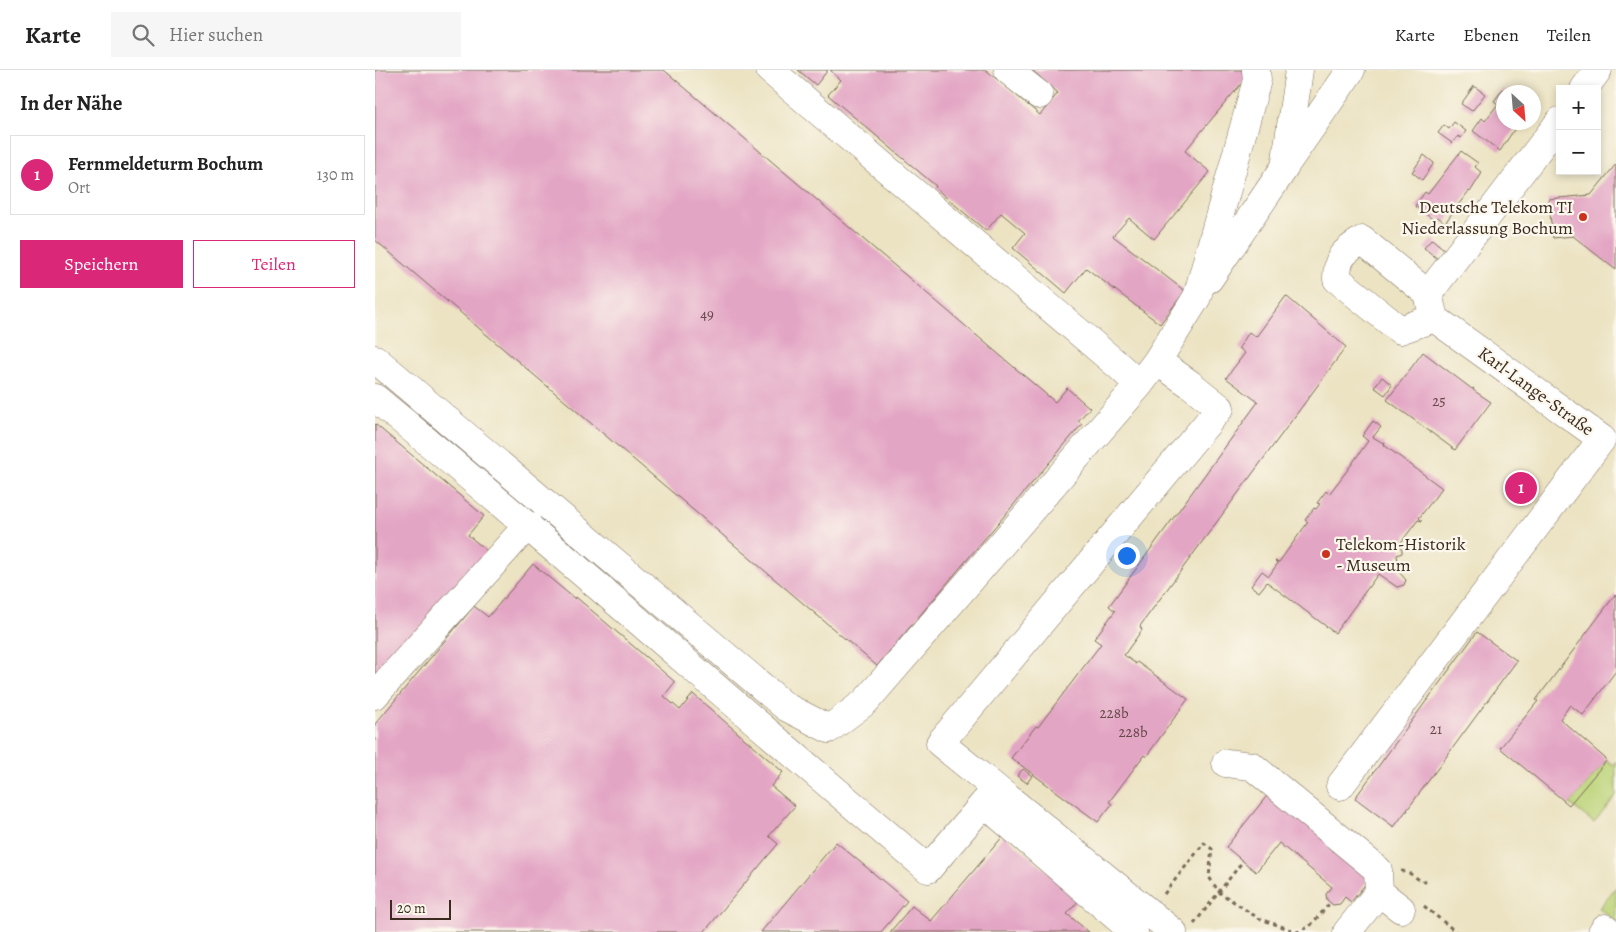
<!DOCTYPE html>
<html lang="de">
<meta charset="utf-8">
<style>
:root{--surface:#fff;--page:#f6f6f6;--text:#222;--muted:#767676;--line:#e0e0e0;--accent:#db2777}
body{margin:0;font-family:Alegreya,serif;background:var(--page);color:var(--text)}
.controls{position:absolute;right:15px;top:15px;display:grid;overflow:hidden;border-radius:0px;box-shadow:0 2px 8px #0003}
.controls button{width:45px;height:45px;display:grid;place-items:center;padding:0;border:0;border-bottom:1px solid var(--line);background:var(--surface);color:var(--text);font:25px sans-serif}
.compass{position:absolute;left:1121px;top:15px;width:45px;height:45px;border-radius:50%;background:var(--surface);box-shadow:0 2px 8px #0003;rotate:154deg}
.scale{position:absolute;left:15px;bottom:12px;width:61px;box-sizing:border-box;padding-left:5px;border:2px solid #3b2a1e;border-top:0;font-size:14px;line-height:18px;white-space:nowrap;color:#3b2a1e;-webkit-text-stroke:4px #fbf7ec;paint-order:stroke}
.you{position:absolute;left:751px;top:485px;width:18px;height:18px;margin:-12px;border:4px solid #fff;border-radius:50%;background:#1a73e8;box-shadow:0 0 0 8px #1a73e833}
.badge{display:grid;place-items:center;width:32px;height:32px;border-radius:50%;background:var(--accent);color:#fff;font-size:16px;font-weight:700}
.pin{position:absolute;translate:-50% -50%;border:2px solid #fff;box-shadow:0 1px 5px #0006}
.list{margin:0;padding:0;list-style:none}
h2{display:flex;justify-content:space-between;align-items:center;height:65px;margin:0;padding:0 20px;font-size:21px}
h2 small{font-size:16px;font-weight:400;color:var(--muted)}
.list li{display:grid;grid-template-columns:32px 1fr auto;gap:15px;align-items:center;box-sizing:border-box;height:80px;margin:0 10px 10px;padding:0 10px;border:1px solid var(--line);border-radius:0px}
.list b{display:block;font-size:19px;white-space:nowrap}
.list p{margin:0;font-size:16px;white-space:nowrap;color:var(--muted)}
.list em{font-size:16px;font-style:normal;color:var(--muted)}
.actions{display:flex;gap:10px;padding:15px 20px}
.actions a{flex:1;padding:11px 0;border:1px solid var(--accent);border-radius:0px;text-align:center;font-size:18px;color:var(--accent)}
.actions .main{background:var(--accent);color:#fff}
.icon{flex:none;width:28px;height:28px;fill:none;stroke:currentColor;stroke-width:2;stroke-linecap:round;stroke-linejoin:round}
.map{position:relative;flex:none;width:1241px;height:862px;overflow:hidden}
header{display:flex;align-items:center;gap:30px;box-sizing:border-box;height:70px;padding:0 25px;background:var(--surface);border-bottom:1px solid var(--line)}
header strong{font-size:24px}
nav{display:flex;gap:28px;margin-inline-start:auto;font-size:18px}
.search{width:350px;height:45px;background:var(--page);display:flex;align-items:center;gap:12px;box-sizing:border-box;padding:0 18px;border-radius:0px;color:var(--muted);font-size:19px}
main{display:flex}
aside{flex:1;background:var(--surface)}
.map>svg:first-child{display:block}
</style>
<header>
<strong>Karte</strong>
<div class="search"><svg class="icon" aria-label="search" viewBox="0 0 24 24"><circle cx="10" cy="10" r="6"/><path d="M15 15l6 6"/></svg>Hier suchen</div>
<nav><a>Karte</a><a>Ebenen</a><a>Teilen</a></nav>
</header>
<main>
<aside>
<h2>In der Nähe<small></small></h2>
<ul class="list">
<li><span class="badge">1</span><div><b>Fernmeldeturm Bochum</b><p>Ort</p></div><em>130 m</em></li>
</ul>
<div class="actions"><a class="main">Speichern</a><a>Teilen</a></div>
</aside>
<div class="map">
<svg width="1241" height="862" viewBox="0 0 1241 862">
<rect width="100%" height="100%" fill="#fbf7ec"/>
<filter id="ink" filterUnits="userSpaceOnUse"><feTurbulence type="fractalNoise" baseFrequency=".02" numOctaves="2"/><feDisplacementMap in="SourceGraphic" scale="10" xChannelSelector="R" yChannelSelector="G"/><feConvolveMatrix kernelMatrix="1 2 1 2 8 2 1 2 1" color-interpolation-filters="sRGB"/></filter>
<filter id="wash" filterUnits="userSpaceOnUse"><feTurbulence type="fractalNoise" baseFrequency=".0096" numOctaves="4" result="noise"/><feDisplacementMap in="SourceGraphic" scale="20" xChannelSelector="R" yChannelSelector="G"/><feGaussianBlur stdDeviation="1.12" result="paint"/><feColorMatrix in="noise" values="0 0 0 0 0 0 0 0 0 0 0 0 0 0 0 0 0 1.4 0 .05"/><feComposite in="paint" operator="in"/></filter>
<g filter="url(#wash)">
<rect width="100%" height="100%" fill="#ece3c3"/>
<path fill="#bbd377" stroke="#7b7e4a" d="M1232,690L1238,695L1241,691V726L1219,753L1195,734Z
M1241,817V852L1224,838Z"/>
<g id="blocks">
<path fill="#e3a5c4" d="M0,0H289L680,332L692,318L715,338L703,351L707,354L502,596L0,170Z
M423,0H453L441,15Z
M455,0H611L665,45L683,23L657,0H874L876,2L810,81L835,102L779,169L754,148L738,166L810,221L785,254L711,198L691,223L638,178L650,163L626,143L611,161L560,118L561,116L453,25L466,10Z
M1099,16L1110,24L1097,41L1086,34Z
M1128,19L1132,22H1128V52H1144L1125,81L1098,61L1107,48L1110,51L1123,34L1119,31Z
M1079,52L1091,61L1086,68L1083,66L1077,73L1063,63L1069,55L1074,59Z
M1086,81L1103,93L1100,97L1107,103L1095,122L1094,121L1083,135L1085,136L1080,143L1078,142L1070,153L1063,147L1060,151L1040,136L1050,122L1053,124Z
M1049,85L1059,93L1047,110L1037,102Z
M1241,94V200L1198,166L1178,168L1173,129L1216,125Z
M1057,169L1070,180L1063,189L1049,178Z
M911,226L971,277L765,556L767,560L749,585L761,594L762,592L813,629L771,687L769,685L734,732L737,734L723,752L636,688L661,656L663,657L726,574L719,569L740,541L734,536L883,332L851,308L870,283L864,278L874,262L881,267Z
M1048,282L1097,319L1099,318L1098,320L1116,332L1080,380L1012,330Z
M1007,307L1017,315L1010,325L999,317Z
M998,351L1006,357L998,367L1008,373L1010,372L1009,375L1067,418L1044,448L1047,451L1043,450L1024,475L1027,479V483L1022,485L1024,502L1031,510L1029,515L1022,517L1003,504L960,563L892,512L884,522L876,516L887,501L894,506L903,493L900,491L904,492L933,452L930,450L939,438L941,439L945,434L942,433L951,421L954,424L974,398L993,371L987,366Z
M0,354L109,446L93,465L112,481L0,613Z
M1145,409L1153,413L1154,421L1148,426H1145L1141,432L1135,428L1139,423L1137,415L1140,411Z
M158,494L200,529L201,527L300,612L289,626L305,640L318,624L408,702L396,716L420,736L394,766L403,774L329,862H0V654L99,536L113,547Z
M1240,525L1241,526V601L1208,645L1195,635L1185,649L1232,690L1194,735L1125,678L1163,631L1161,630Z
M1102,562L1141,590V592L1032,740L1033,741H1031L1019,757L980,728Z
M648,699L657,706L652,713L642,706Z
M895,722L998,805L976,832L970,827L965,834L958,835L952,830L951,824L957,817L904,773L881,802L851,777Z
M629,765L705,829L692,844L714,862H515L537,836L556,851Z
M461,772L532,831L506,862H386Z"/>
</g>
</g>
<g filter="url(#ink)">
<use href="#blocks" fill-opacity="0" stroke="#796b58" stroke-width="1"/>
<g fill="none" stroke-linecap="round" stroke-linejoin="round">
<g stroke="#796b58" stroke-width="29">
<path id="minor" d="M395,0L745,297L764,315
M633,0L664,25
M1209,19L1223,0
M913,91L976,0
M834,209L910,97L924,0
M1053,224L987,170C968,183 962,186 962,209L1025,260L1059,248
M0,289L411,637L454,659L490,632L764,315L782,291
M0,328C187,482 368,643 553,799L621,719
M0,625L153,455
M851,693L877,696L1003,800L1004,822
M965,716L1227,369L1059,248L1053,224L1185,51
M609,733L759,862
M798,862L565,673L845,338L815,314L782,291L822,227L882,10L881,0
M972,862L1004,822L1026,839
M1227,862L1230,858L1235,862"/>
</g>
<path stroke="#796b58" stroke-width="3" stroke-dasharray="4 4" stroke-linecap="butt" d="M1026,801C1037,801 1043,813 1054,812
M789,824L829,773L837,779L834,807L844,822L883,848L922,862L935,856L955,833
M1049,836L1081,862
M819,854L868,791"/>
<use href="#minor" stroke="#fff" stroke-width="28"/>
</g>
</g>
<g fill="#c8321e" stroke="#fbf7ec" stroke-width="2">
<circle cx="1208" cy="147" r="5"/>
<circle cx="951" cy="484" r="5"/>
</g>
<g text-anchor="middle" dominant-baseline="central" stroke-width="4.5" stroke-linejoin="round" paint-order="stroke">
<g font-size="15" fill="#654948">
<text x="332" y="244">49</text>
<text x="1064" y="331">25</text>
<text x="739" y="643">228b</text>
<text x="1061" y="659">21</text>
<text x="758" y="662">228b</text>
</g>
<g font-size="18" fill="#3b2a1e" stroke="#fbf7ec" text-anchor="end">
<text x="1198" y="137">Deutsche Telekom TI<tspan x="1198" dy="21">Niederlassung Bochum</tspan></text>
<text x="961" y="474" text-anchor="start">Telekom-Historik<tspan x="961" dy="21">- Museum</tspan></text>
</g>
<g font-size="18" fill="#3b2a1e" stroke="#fbf7ec">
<text transform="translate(1161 321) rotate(36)">Karl-Lange-Straße</text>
</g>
</g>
</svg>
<div class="controls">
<button>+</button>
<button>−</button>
</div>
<svg class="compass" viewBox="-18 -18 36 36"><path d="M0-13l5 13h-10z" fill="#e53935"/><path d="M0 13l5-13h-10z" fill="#767676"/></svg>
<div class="scale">20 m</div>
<div class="you"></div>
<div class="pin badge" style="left:1146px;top:418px">1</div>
</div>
</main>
